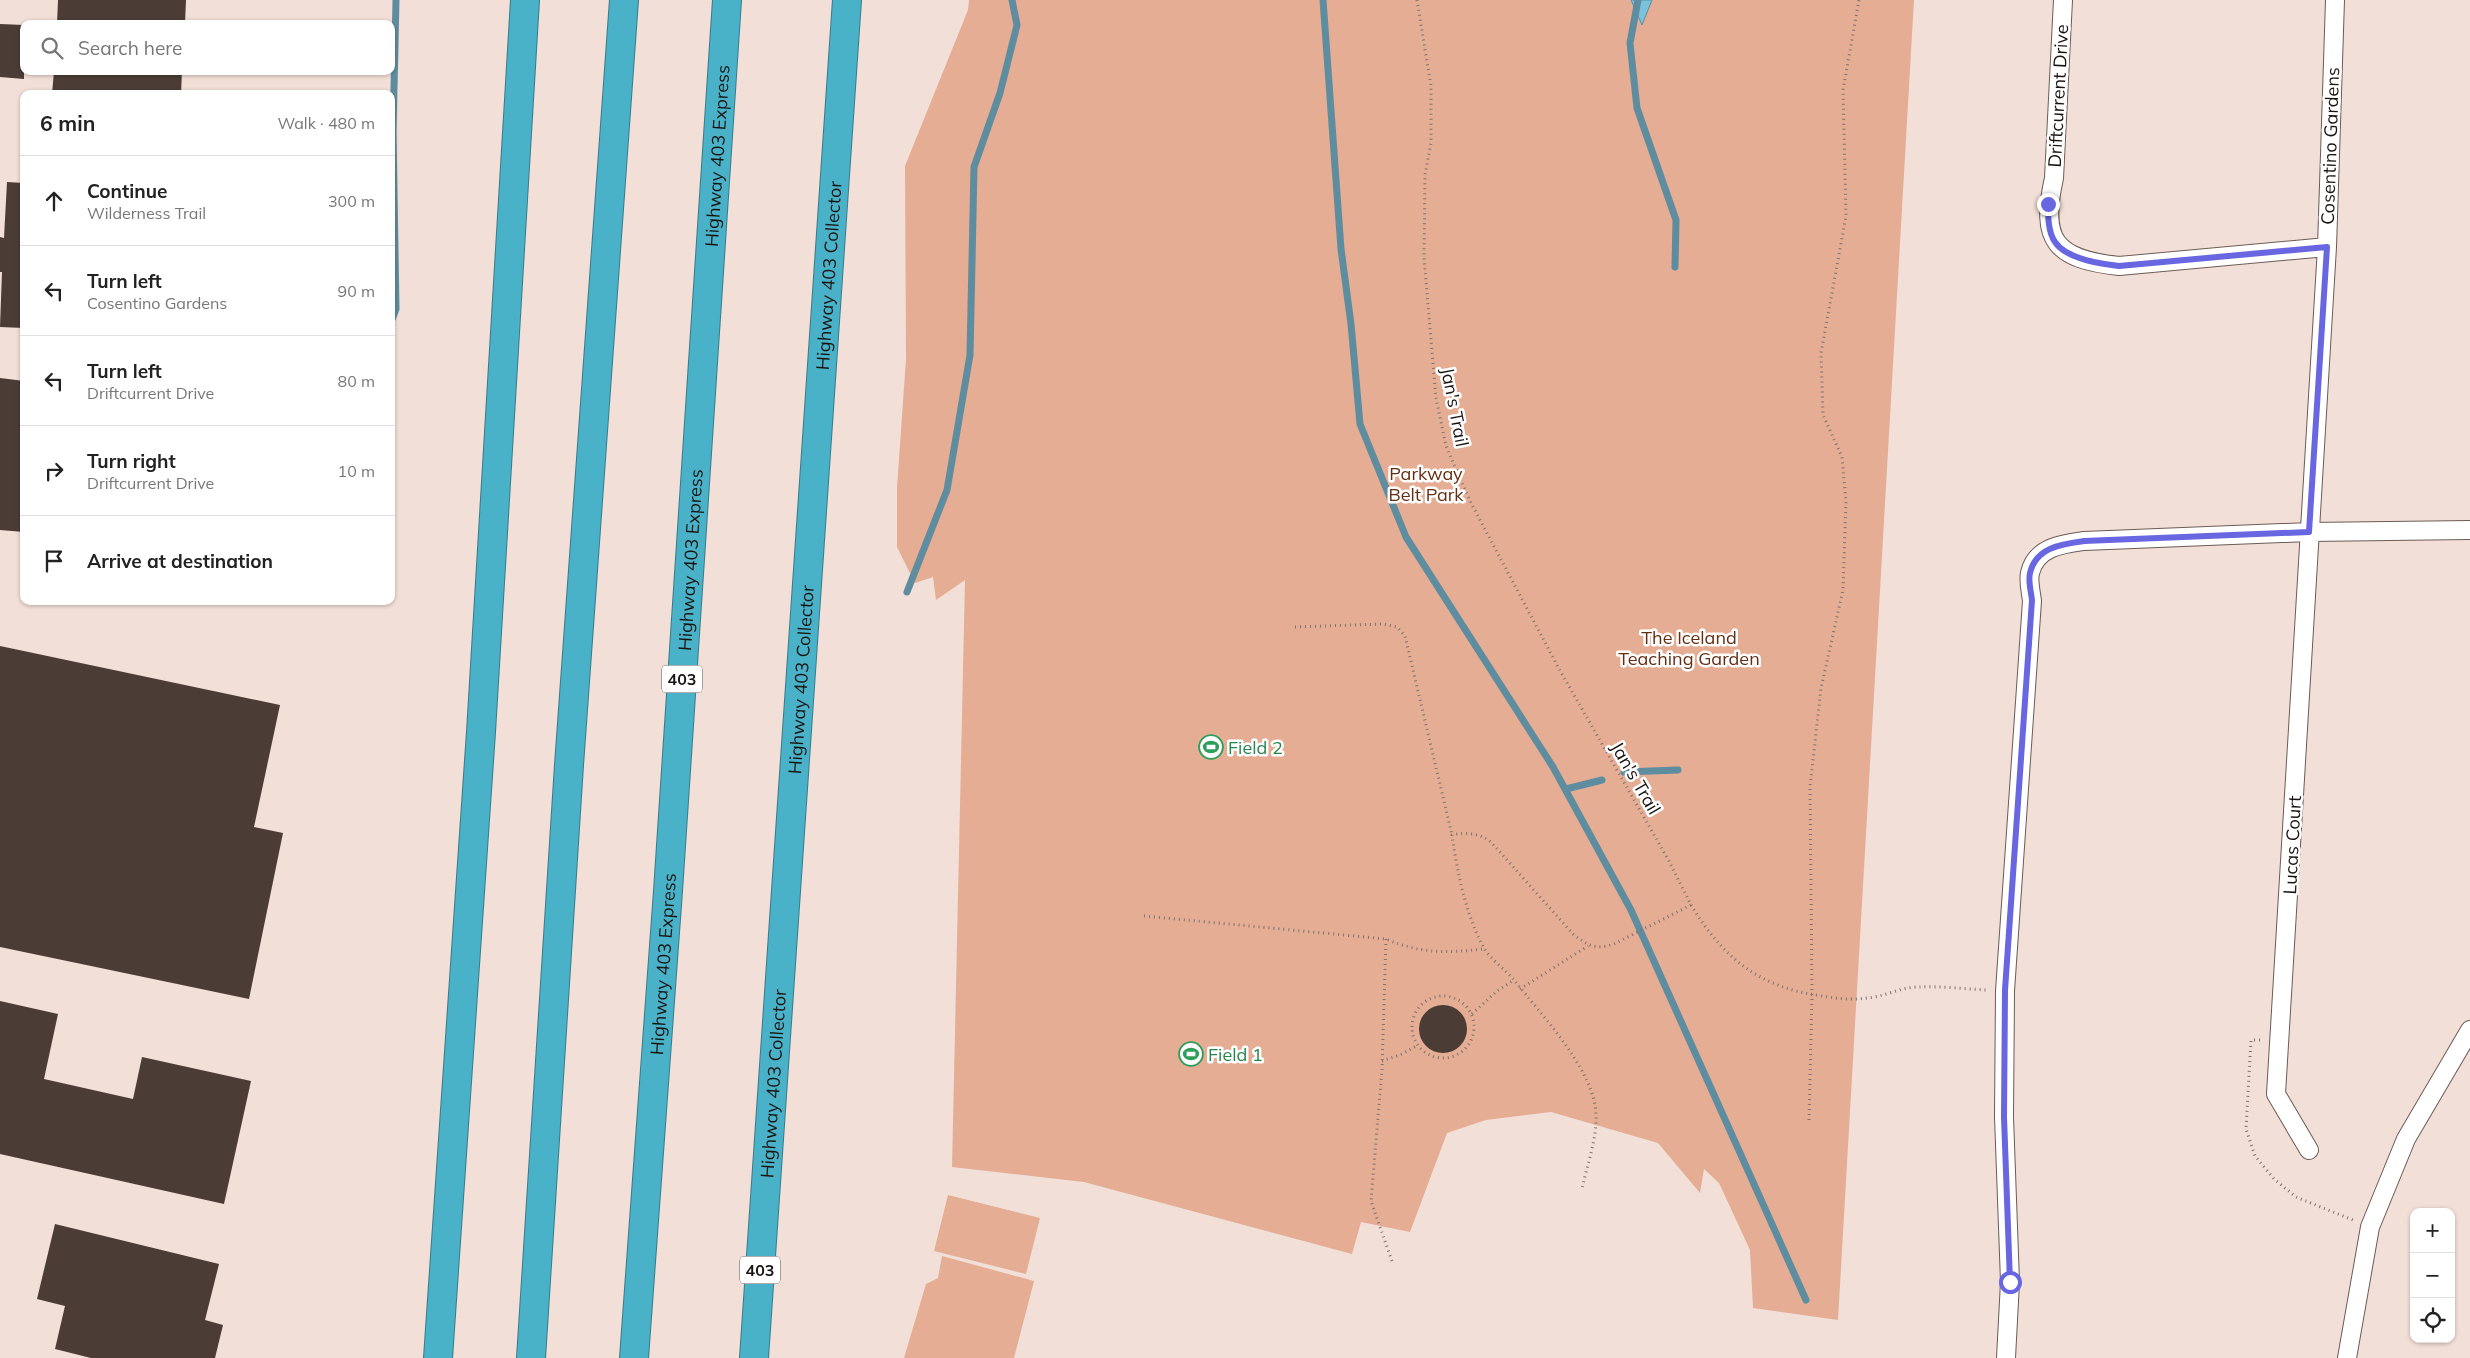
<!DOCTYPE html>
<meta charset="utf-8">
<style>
:root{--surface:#fff;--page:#f2f2f2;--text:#222;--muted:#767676;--line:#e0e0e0}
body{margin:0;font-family:Mulish,sans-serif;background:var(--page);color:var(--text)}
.controls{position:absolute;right:15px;bottom:15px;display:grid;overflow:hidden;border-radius:10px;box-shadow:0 1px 4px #0004}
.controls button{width:45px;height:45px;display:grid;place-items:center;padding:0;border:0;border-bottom:1px solid var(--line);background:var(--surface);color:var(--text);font:25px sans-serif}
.stop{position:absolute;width:15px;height:15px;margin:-11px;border:4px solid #6866e0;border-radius:50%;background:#fff}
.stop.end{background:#6866e0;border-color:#fff;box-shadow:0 1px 5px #0008}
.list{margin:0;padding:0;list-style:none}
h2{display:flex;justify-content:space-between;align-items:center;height:65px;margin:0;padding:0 20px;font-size:21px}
h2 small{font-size:16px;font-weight:400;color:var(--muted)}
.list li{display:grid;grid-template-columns:32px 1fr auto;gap:15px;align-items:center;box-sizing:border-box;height:90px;padding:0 20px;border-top:1px solid var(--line)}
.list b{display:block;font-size:19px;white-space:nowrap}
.list p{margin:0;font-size:16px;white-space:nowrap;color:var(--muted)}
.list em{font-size:16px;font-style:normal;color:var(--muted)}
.icon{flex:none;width:28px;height:28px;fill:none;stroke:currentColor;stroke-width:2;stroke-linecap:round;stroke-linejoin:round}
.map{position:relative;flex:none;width:2470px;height:1358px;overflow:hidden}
.search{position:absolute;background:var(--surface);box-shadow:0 1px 4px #0004;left:20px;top:20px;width:375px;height:55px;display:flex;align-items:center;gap:12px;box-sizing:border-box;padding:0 18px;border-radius:10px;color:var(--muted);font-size:19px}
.panel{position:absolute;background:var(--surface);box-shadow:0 1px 4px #0004;left:20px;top:90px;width:375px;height:515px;border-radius:10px}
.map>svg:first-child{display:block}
</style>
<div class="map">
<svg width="2470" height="1358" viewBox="0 0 2470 1358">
<rect width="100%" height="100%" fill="#f2dfd7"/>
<path fill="#e4ad94" d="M969,0H1914L1838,1320L1753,1308L1750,1250L1719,1183L1704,1169L1700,1193L1658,1143L1551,1112L1486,1120L1447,1133L1410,1232L1361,1222L1352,1254L1084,1182L952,1167L965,580L936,600L933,577L915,583L897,547V488L906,359L905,166L968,10Z
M948,1195L1040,1218L1026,1274L934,1251Z
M942,1256L1034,1281L1014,1358H904L926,1284L938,1278Z"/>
<path fill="#7cc1dd" stroke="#5f8da0" d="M1631,0H1652L1642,25Z"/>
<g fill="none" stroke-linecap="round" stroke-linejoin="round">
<path stroke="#5f8da0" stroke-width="7" d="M1323,0L1341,249L1351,324L1360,424L1406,537L1553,767L1631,910L1806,1300
M1638,0L1630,43L1637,108L1676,220L1675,267
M391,322L396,309L393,132L396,0
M907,592L947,490L970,355L974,167L1000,93L1017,25L1012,0
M1624,772L1678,770
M1566,789L1602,780"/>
</g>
<path fill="#4b3c36" d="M58,0H186L185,24H57Z
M0,24L24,25V79L0,77Z
M54,71H182L181,94H52Z
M7,182L24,183V328L0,327L2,272H0V237L4,238Z
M0,378L24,381V532L0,530Z
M0,646L280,705L254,827L283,833L249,999L0,947Z
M0,1001L58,1014L44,1079L133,1099L142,1057L251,1081L224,1204L0,1154Z
M1419 1029a24 24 0 1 1 48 0a24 24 0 1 1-48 0Z
M55,1224L219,1264L205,1320L223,1325L215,1358H91L55,1349L65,1306L37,1299Z"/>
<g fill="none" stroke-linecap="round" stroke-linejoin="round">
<g stroke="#6c5c55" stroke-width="20">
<path id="street" d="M2063,0L2054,178C2040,241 2055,259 2119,266L2327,247
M2309,1150L2276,1094L2327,247L2335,0
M2006,1358L2010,1282L2004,1117L2005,991L2032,601C2031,592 2028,581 2030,573C2036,547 2062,544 2084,541L2309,532L2470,530
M2347,1358L2370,1227L2406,1139L2470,1030"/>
</g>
<g stroke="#397b88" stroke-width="30">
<g id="highway">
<path d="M438,1358L481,732L525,0"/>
<path d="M531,1358L569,765L624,0"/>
<path id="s1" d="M634,1358L668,891L727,0"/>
<path id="s2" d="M754,1358L847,0"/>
</g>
</g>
<path stroke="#7f736e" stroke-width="3" stroke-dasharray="1 4" stroke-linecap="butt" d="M1417,0L1431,86V143L1425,175L1424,258L1436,398L1446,446L1471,503L1558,667L1669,861L1691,905L1614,944C1596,950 1588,946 1573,934L1491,842C1479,833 1467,832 1452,835C1457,871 1466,916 1484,948C1491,960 1506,970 1515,981C1541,1015 1595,1070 1596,1115C1597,1139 1587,1165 1582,1189
M1295,627L1382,624L1397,627L1405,636L1452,835
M1691,905C1723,958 1760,988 1822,996C1838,999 1852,1000 1867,998C1884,997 1900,987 1919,987C1941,986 1965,989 1987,990
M1144,916L1386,939C1421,954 1447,953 1484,949
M1386,939L1382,1069L1371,1201L1393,1264
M1520,989L1588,946
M1412 1027a31 31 0 1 1 62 0a31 31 0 1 1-62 0Z
M1472,1014L1497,991L1514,980
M2260,1040H2251L2246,1129L2255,1156L2274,1179L2296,1197L2353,1220
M1382,1061L1402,1054L1418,1045
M1809,1120L1812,995L1810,787L1821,688L1843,590L1846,501L1842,457L1823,415L1821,353L1846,216L1843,90L1859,0"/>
<use href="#street" stroke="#fff" stroke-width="18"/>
<use href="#highway" stroke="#49b2c8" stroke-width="28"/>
</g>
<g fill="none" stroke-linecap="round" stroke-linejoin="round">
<path stroke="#6866e0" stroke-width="6" d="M2010,1282L2004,1117L2005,990L2032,600C2031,592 2028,581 2030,573C2036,547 2062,544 2084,541L2309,532L2327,247L2119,266C2101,264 2066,259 2055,242C2048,232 2048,216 2048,204"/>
</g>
<defs>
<g id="stadium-ring" transform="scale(1.25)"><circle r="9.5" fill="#fff" stroke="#2e9e5b" stroke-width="1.5"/><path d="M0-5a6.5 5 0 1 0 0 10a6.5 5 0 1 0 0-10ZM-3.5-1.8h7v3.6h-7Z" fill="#2e9e5b"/></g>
</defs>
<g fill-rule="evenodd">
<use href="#stadium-ring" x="1211" y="747"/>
<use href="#stadium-ring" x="1191" y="1054"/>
</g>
<g text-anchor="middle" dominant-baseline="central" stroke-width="5" stroke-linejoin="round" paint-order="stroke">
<g fill="#fff" stroke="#5f5a58" stroke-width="1">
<rect x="662" y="665.5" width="40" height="27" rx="4"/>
<rect x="740" y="1256.5" width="40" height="27" rx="4"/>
</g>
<g font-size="16" font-weight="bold" fill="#1a1411">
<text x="682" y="679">403</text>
<text x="760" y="1270">403</text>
</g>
<g font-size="18" fill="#1a1411" stroke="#fff">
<text transform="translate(2058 96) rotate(-87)">Driftcurrent Drive</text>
<text transform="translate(2330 146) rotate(-88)">Cosentino Gardens</text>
<text stroke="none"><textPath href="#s1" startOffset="1205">Highway 403 Express</textPath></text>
<text stroke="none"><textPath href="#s2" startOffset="1085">Highway 403 Collector</textPath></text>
<text transform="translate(1455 407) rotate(79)">Jan's Trail</text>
<text stroke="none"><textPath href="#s1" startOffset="800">Highway 403 Express</textPath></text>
<text stroke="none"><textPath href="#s2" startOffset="680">Highway 403 Collector</textPath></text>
<text transform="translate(1636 778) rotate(60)">Jan's Trail</text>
<text transform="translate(2292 845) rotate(-87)">Lucas Court</text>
<text stroke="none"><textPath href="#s1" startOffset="395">Highway 403 Express</textPath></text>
<text stroke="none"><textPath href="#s2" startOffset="275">Highway 403 Collector</textPath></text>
</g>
<g font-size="18" fill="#642e12" stroke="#fff">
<text x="1426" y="473">Parkway<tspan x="1426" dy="21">Belt Park</tspan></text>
<text x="1689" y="637">The Iceland<tspan x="1689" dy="21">Teaching Garden</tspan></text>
</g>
<g font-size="18" fill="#27864d" stroke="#fff" text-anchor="start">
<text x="1228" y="747">Field 2</text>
<text x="1208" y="1054">Field 1</text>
</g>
</g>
</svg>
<div class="controls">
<button>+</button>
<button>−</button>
<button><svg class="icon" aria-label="locate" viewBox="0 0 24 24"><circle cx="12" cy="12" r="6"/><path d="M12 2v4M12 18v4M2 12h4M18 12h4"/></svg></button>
</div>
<div class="stop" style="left:2010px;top:1282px"></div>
<div class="stop end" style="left:2048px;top:204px"></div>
<div class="search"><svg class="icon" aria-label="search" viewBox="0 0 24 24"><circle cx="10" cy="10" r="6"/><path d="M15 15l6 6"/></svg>Search here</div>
<section class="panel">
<h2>6 min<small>Walk · 480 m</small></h2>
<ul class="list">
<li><svg class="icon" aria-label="ahead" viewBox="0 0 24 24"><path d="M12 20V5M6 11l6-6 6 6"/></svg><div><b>Continue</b><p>Wilderness Trail</p></div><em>300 m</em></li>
<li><svg class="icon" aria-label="left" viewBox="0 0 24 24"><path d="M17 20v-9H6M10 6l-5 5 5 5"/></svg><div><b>Turn left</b><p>Cosentino Gardens</p></div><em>90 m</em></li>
<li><svg class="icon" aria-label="left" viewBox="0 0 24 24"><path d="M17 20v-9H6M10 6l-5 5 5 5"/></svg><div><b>Turn left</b><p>Driftcurrent Drive</p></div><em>80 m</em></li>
<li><svg class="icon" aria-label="right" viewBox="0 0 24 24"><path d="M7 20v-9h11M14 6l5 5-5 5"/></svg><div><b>Turn right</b><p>Driftcurrent Drive</p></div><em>10 m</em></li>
<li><svg class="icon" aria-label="arrive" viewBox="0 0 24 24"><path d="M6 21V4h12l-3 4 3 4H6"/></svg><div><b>Arrive at destination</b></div></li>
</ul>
</section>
</div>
